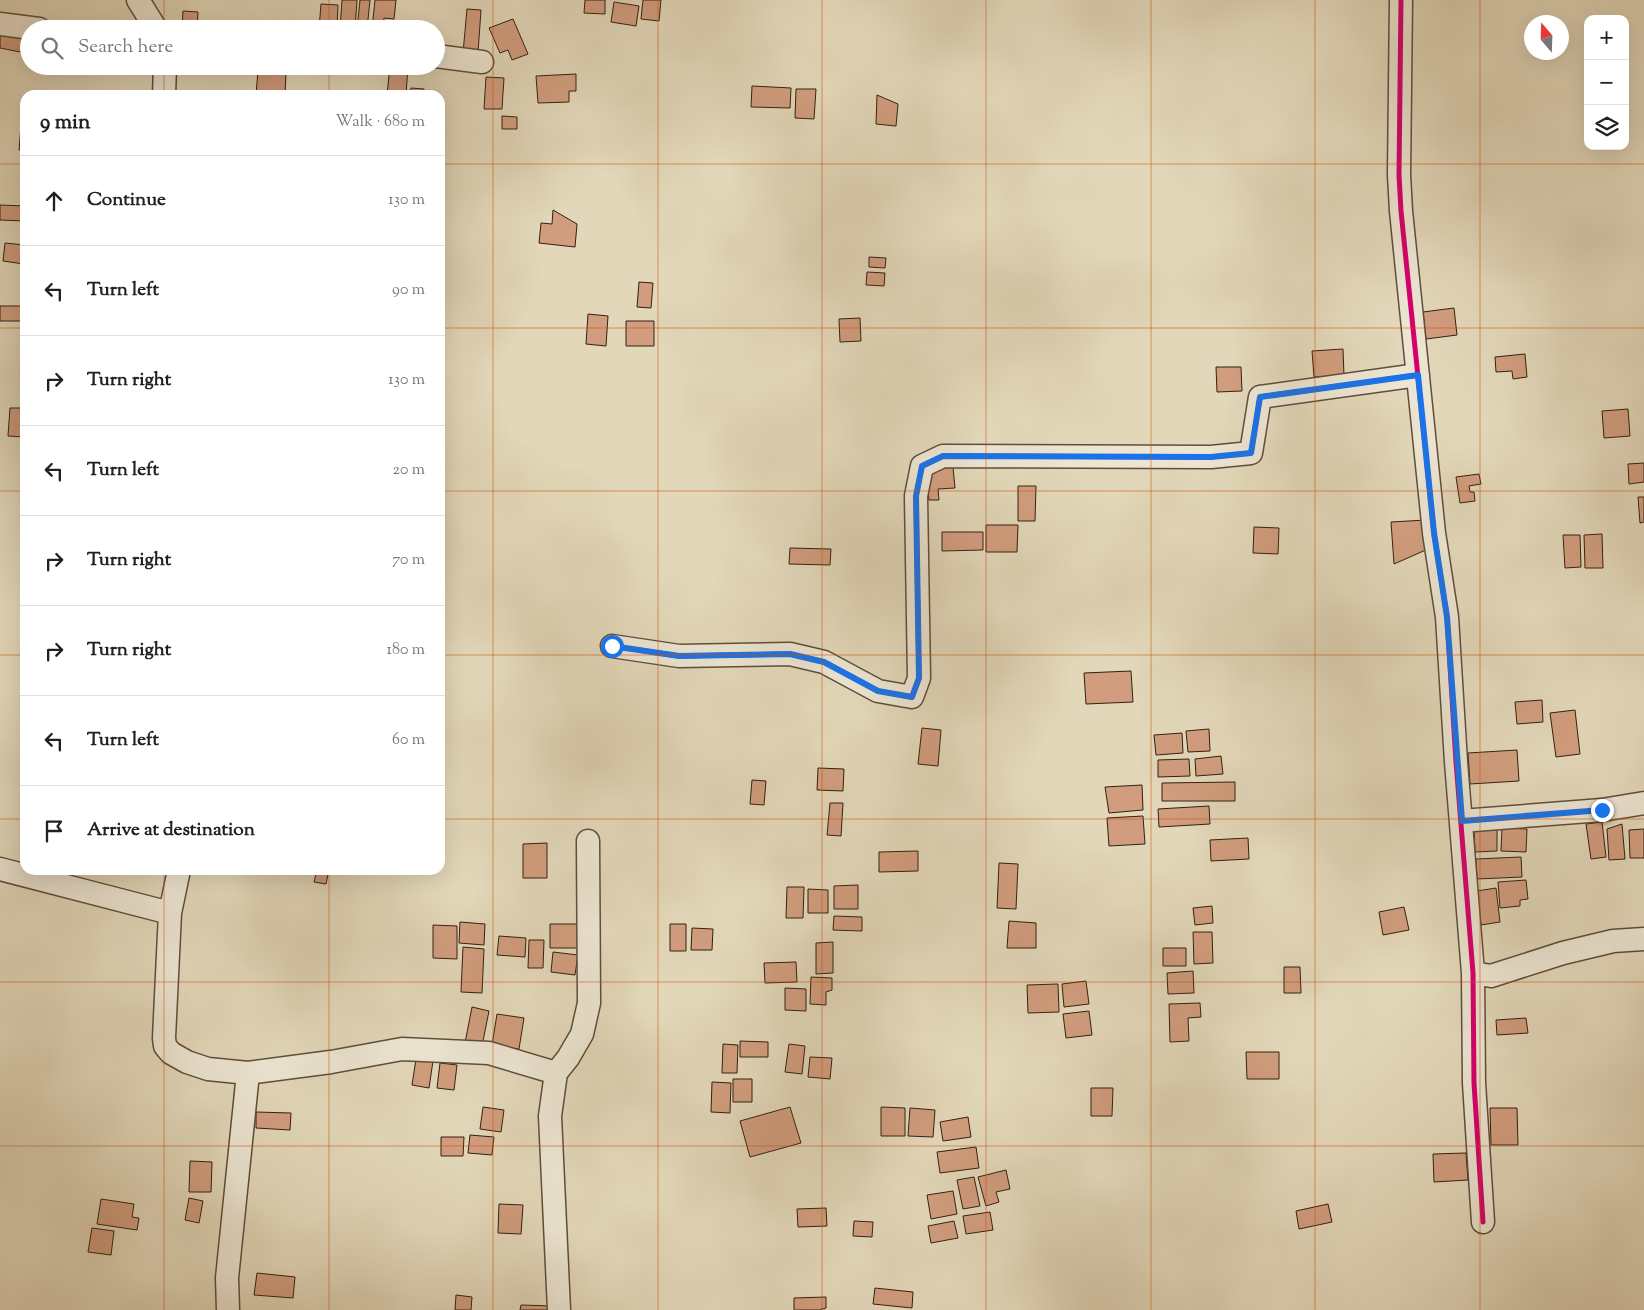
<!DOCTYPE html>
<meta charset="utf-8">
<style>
:root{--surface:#fff;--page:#f6f6f6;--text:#202124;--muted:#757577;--line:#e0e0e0}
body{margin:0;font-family:"Sorts Mill Goudy",serif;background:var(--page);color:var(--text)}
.controls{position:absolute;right:15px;top:15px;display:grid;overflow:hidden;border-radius:10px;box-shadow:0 5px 20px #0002}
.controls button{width:45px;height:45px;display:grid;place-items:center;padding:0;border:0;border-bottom:1px solid var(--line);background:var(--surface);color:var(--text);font:25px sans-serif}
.compass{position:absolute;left:1524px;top:15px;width:45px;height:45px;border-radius:50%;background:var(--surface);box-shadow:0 5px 20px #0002;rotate:341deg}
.stop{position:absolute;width:15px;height:15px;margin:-11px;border:4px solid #1a73e8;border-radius:50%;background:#fff}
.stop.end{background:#1a73e8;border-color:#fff;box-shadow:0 1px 5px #0008}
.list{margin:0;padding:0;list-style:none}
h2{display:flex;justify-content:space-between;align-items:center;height:65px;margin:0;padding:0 20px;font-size:21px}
h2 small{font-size:16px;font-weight:400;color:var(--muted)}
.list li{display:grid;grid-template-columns:32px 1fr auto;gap:15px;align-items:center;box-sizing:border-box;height:90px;padding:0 20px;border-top:1px solid var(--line)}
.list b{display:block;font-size:19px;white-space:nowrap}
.list em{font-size:16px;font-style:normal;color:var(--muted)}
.icon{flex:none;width:28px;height:28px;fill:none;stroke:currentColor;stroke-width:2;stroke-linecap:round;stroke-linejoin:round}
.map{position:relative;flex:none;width:1644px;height:1310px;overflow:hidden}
.search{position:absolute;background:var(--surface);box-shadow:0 5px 20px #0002;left:20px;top:20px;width:425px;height:55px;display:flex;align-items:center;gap:12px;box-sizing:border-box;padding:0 18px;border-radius:28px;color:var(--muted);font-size:19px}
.panel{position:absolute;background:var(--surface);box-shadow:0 5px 20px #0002;left:20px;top:90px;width:425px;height:785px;border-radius:15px}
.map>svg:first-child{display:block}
</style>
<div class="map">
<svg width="1644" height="1310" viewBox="0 0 1644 1310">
<rect width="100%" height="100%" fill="#e2d7b9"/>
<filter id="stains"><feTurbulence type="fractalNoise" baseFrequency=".004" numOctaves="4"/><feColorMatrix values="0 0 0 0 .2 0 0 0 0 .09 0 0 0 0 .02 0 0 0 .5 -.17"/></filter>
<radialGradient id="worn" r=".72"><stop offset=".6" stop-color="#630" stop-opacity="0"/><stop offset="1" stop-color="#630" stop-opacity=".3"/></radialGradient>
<path fill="#d19d7e" stroke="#322010" d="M342,0H357L355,29H340Z
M360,0H370L367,29H357Z
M375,0H396L394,19L384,18L383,29H372Z
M585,0H605V14L584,13Z
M643,0H661L659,21L641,19Z
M614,2L639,6L636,26L611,22Z
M321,4L338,5L337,29H319Z
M467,9L481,10L478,53H463Z
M183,11L198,12L197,29H182Z
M513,19L528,54L512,60L508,50L500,53L489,28Z
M0,34L28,35L25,53L0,48Z
M390,66H408L406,95H387Z
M258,70L286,72L285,95H256Z
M576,74V91H569V102L538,103L536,76Z
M486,77L504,78L502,109H484Z
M752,86L791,88L790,108L751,107Z
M411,88L424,89V95H410Z
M796,89H816L814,119L795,118Z
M877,95L898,104L896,126L876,124Z
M502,116L517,117V129H502Z
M21,125H25V150H19Z
M0,205L25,206V221L0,220Z
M553,210L577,224L575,247L539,243L541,223L552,224Z
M5,243L25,245L24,264L3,261Z
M869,257L886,258L885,268L869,267Z
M867,272L885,273L884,286L866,285Z
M639,282L653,283L651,308L637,307Z
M0,306H24V321H0Z
M1454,308L1457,335L1426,339L1423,312Z
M588,314L608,316L606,346L586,344Z
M860,318L861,341L840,342L839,319Z
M626,321H654V346H626Z
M1343,349L1344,376L1314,377L1312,351Z
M1525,354L1527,377L1513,379L1512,371L1496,372L1495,357Z
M1216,367H1241L1242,391L1217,392Z
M10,408H25V437L8,436Z
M1628,409L1630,436L1604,438L1602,411Z
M1644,463V482L1629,484L1628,464Z
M953,467L955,488L938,489L939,500H929L927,477L936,469Z
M1479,474L1481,484L1469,486L1470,492H1474L1475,501L1460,503L1456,477Z
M1018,486H1036L1035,521H1018Z
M1638,497H1644V522L1640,523Z
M1426,520L1428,549L1394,564L1391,522Z
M986,525H1018L1017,552H986Z
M1254,527L1279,528L1278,554L1253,553Z
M942,532H983V550L942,551Z
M1602,534L1603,568H1585L1584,535Z
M1563,535H1580L1581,567L1565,568Z
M790,548L831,549L830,565L789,564Z
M1131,671L1133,702L1086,704L1084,673Z
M1542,700L1543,722L1517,724L1515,702Z
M1575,710L1580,754L1556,757L1550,713Z
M922,728L941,730L938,766L918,764Z
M1209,729L1210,751L1188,752L1186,731Z
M1182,733L1183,753L1156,755L1154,735Z
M1517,750L1519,781L1470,784L1468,753Z
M1221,756L1223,774L1196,776L1195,759Z
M1189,759L1190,776L1158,777V760Z
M818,768L844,769L843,791L817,790Z
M752,780L766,781L764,805L750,804Z
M1235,782V801H1162V783Z
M1142,785L1143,810L1109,813L1105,787Z
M830,803H843L841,836L827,835Z
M1209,806L1210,824L1159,827L1158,809Z
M1143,816L1145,844L1109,846L1107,818Z
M1602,822L1606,857L1591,859L1586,824Z
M1622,824L1625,859L1609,860L1607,829Z
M1497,827V851L1475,852L1474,828Z
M1502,828L1527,829L1526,852L1501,851Z
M1644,829V858H1630L1629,830Z
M1248,838L1249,859L1211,861L1210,840Z
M547,843V878H523V844Z
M918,851V871L879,872V852Z
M1521,857L1522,877L1477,879L1476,859Z
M999,863L1018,864L1016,909L997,908Z
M317,870H329L326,884L314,882Z
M1526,880L1528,899L1520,900V906L1500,908L1498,882Z
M858,885V909H834V886Z
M787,887H804L803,918H786Z
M1496,888L1500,922L1481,925L1477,891Z
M808,889L828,890V913H808Z
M1212,906L1213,923L1195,925L1193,908Z
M1404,907L1409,930L1383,935L1379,912Z
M834,916L862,917V931L833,930Z
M1009,921L1036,923V948H1007Z
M460,922L485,924L484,945L459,943Z
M550,924H583V948H550Z
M670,924H686V951H670Z
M433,925L457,926V959L433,958Z
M692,928L713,929L712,950H691Z
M1193,932H1212L1213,963L1194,964Z
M499,936L526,938L525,957L497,955Z
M529,940H544L543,968H528Z
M833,942V973L816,974V943Z
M463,947L484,949L482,993L461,992Z
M1163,948H1186V966H1163Z
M553,952L578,955L575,975L551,972Z
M796,962L797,982L765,983L764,963Z
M1284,967H1300L1301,993H1284Z
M1193,971L1194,993L1168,994L1167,973Z
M811,977L832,978V990L826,992V1005L810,1004Z
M1086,981L1089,1004L1064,1007L1062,984Z
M1058,984L1059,1012L1028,1013L1027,985Z
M785,988L806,989V1011L785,1010Z
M1200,1003L1201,1017L1188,1018L1189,1041L1170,1042L1169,1004Z
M472,1007L489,1011L482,1046L465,1043Z
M1089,1011L1092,1035L1066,1038L1063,1014Z
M497,1014L524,1018L519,1049L492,1045Z
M1526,1018L1528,1033L1497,1035L1496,1020Z
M740,1041L768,1042V1057H740Z
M723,1044L738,1045L737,1073H722Z
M789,1044L805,1046L802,1074L785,1072Z
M1246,1052H1279V1079H1247Z
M810,1057L832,1058L830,1079L808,1077Z
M416,1059L433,1061L429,1088L412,1085Z
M440,1063L457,1065L454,1090L437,1088Z
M733,1079H752V1102H733Z
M712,1082L731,1083L730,1113L711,1112Z
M1091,1088H1113L1112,1116H1091Z
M483,1107L504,1110L501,1132L480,1129Z
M790,1107L801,1143L750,1157L740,1121Z
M881,1107L905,1108V1136H881Z
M910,1108L935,1110L933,1137L908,1136Z
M1490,1108H1517L1518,1145H1491Z
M256,1112L291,1113L290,1130L256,1128Z
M968,1117L971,1137L943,1141L940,1122Z
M470,1135L494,1137L492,1155L468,1153Z
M441,1137H464L463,1156H441Z
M976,1147L979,1168L940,1173L937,1152Z
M1466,1153L1468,1180L1434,1182L1433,1154Z
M190,1161L212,1162L211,1192H189Z
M1006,1170L1010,1189L996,1192L999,1202L986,1206L978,1177Z
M974,1177L980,1206L963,1209L957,1180Z
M953,1191L957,1214L931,1219L927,1195Z
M189,1198L203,1201L199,1223L185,1220Z
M101,1199L134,1204L132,1217L139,1218L137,1230L97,1224Z
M499,1204L523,1205L521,1234L498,1233Z
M1328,1204L1332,1222L1299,1229L1296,1211Z
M826,1208L827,1226L798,1227L797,1209Z
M990,1212L993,1230L966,1234L963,1216Z
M854,1221L873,1222L872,1237L853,1236Z
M954,1221L958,1238L931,1243L928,1226Z
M92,1228L114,1231L111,1255L88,1252Z
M257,1273L295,1277L293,1298L254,1295Z
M875,1288L913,1292L912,1308L873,1304Z
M456,1295L472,1297L471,1310H455Z
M826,1297V1308L819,1310H794V1298Z
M521,1305L553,1306L552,1310H520Z"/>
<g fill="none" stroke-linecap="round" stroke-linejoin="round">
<g stroke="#5e4e3a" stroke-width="25">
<path id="minor" d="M138,0L156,29
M1401,0L1399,175L1401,211L1434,533L1447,617L1456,762L1473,973L1474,1083L1483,1222
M0,24L39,29
M436,56L482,62
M164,95L165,66
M612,646L679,656L790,654L824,662L878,691L912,697L919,678L916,496L922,466L943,456L1211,457L1251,453L1260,397L1418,375
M1461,821L1602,810L1644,803
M0,869L170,913
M179,870L170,913L164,1038L165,1046L171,1053L187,1062L208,1069L248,1073L331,1062L402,1049L489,1053L556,1073
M1473,973L1491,976L1563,953L1613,941L1644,939
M228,1310L227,1278L248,1073
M559,1310L550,1116L556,1073L568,1058L582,1034L589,1003L588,841"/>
</g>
<use href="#minor" stroke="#ece5d2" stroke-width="22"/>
<g stroke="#ece5d2" stroke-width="8">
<path id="cycleway" d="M1401,0L1399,175L1401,211L1434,533L1447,617L1456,762L1473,973L1474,1083L1483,1222
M612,646L679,656L790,654L824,662L878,691L912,697L919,678L916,496L922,466L943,456L1211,457L1251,453L1260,397L1418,375"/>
</g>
<use href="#cycleway" stroke="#d6006c" stroke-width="5"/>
</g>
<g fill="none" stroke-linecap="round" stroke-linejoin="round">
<path stroke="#1a73e8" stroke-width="6" d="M612,646L679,656L790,654L824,662L878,691L912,697L919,678L916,496L922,466L943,456L1211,457L1251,453L1260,397L1418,375L1434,533L1447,617L1462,821L1602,810"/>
</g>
<path fill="none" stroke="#cd500d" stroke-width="1" stroke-opacity="0.55" d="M164,0V29M329,0V29M493,0V1310M658,0V1310M822,0V1310M986,0V1310M1151,0V1310M1315,0V1310M1480,0V1310M164,66V95M329,66V95M0,164H25M440,164H1644M0,328H25M440,328H1644M0,491H25M440,491H1644M0,655H25M440,655H1644M0,819H25M440,819H1644M164,870V1310M329,870V1310M0,982H1644M0,1146H1644"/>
<rect width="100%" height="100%" filter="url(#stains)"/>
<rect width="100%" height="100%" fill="url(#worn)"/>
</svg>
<div class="controls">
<button>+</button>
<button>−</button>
<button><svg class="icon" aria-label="layers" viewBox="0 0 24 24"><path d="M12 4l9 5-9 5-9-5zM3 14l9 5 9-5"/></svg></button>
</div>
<svg class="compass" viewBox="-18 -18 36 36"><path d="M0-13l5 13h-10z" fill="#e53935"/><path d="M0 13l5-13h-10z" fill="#757577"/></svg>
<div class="stop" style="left:612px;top:646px"></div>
<div class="stop end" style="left:1602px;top:810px"></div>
<div class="search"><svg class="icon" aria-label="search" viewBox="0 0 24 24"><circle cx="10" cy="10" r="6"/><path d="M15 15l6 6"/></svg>Search here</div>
<section class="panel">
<h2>9 min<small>Walk · 680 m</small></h2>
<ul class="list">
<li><svg class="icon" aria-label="ahead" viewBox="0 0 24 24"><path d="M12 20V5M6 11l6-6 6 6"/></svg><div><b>Continue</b></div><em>130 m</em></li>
<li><svg class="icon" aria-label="left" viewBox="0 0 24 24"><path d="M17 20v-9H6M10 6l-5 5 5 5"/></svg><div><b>Turn left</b></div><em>90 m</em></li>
<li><svg class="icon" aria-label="right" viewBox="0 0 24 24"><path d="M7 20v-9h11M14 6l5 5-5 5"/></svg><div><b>Turn right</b></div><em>130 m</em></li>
<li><svg class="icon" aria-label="left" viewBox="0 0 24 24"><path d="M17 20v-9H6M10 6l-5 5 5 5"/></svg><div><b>Turn left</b></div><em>20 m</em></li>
<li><svg class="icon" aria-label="right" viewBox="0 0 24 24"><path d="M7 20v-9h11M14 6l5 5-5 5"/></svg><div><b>Turn right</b></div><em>70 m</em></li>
<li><svg class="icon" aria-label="right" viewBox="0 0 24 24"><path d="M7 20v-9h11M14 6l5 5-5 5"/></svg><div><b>Turn right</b></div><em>180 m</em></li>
<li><svg class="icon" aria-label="left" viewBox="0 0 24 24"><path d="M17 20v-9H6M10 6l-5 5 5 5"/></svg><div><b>Turn left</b></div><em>60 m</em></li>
<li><svg class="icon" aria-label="arrive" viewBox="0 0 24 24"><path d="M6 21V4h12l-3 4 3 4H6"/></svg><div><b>Arrive at destination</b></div></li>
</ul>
</section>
</div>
